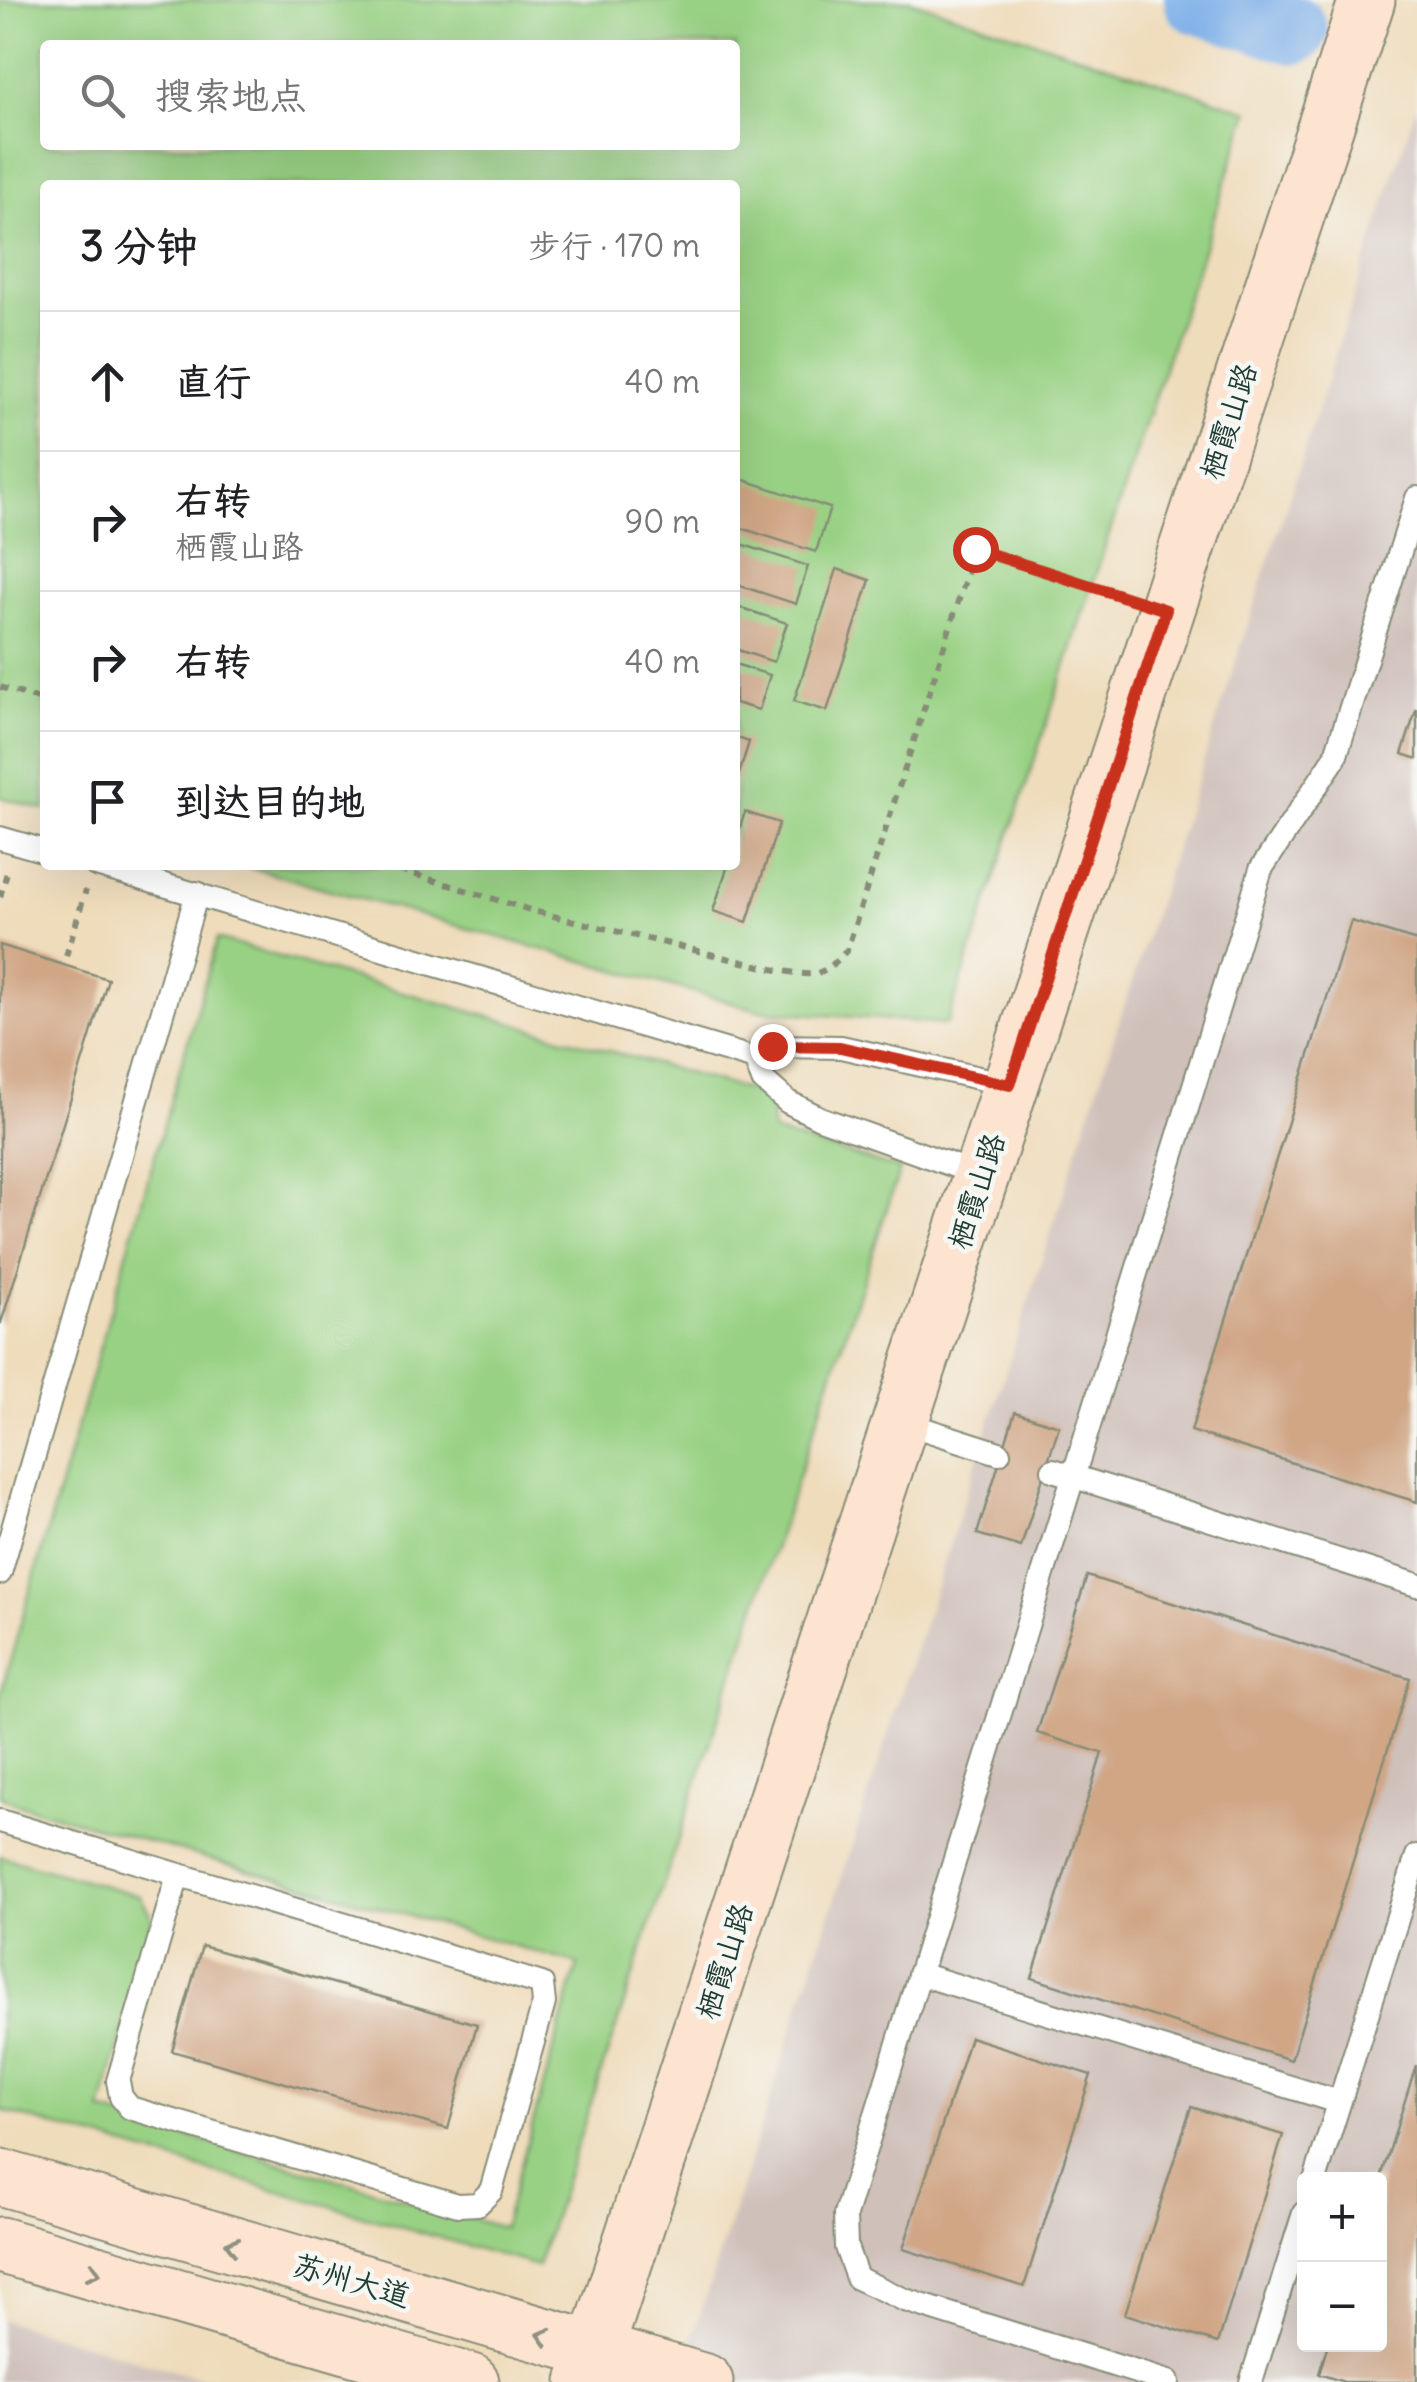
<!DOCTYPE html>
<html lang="zh">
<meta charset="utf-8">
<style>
:root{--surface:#fff;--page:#f2f2f2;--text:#202124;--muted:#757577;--line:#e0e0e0}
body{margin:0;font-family:Delius,"LXGW WenKai TC",sans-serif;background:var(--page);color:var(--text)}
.controls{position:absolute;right:30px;bottom:30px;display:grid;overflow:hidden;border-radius:10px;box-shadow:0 10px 40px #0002}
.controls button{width:90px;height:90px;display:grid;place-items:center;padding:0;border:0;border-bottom:2px solid var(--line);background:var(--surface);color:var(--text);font:50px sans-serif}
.stop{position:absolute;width:30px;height:30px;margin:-22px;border:8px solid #c8321e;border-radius:50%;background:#fff}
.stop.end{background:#c8321e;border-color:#fff;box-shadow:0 2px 10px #0008}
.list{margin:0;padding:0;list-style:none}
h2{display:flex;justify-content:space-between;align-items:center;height:130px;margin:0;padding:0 40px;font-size:42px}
h2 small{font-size:32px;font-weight:400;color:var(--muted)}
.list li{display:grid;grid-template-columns:65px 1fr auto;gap:30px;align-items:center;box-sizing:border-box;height:140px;padding:0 40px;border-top:2px solid var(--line)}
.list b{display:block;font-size:38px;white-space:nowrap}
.list p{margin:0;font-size:32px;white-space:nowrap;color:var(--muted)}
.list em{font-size:32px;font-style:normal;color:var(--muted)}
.icon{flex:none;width:55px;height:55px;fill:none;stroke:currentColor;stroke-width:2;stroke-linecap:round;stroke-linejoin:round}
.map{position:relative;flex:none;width:1417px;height:2382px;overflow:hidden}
.search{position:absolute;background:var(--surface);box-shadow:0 10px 40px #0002;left:40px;top:40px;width:700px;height:110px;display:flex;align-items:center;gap:25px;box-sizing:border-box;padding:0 35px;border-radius:10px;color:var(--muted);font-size:38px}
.panel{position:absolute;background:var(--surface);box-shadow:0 10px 40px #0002;left:40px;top:180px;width:700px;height:690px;border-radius:10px}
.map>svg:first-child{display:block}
</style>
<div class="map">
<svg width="1417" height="2382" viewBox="0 0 1417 2382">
<rect width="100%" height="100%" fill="#f6f6f2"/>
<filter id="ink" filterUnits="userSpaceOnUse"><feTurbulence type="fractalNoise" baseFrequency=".01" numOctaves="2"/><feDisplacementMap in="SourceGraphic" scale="20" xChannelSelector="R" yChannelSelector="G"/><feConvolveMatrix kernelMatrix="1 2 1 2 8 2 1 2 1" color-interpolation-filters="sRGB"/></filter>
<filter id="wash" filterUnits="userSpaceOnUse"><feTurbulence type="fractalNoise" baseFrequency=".0048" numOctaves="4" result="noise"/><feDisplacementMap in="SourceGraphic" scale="40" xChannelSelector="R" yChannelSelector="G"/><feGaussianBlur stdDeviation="2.25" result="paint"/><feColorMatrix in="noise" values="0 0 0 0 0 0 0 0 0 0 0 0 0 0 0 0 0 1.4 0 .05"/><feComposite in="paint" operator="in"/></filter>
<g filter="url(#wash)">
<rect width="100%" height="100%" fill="#efdcbb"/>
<path fill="#cfc0ba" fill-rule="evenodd" d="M1417,103V2382H678ZM1304,2180H1380V2344H1304Z
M0,2319L212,2382H0Z"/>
<path fill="#99d184" stroke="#5c875c" stroke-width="2.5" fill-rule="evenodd" d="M0,0H910L1249,111L947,1024L758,1010L241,865H735V185H45V810L0,797ZM45,45H735V145H45Z
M217,939L757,1093L770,1101L773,1132L900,1169L537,2266L0,2110V1856L140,1896L153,1919L101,2111L503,2228L578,1964L17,1804L0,1796V1696Z"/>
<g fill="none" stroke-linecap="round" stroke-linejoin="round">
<path stroke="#7caee8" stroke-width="68" d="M1198,0L1294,30"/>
</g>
<g id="blocks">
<path fill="#d0a685" d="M735,477L830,508L816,552L735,526Z
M735,542L808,566L796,604L735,584Z
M837,569L870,580L827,711L794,701Z
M735,606L787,623L774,662L735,649Z
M735,664L770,675L759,710L735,703Z
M1416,710H1417V759L1402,754Z
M735,737L749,742L736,784H735Z
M745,812L779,823L747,922L713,911L728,865H735V842Z
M1351,921L1417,941V1502L1191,1431Z
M0,945L108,979L1,1323H0Z
M1015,1412L1059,1426L1021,1547L977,1534Z
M1087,1576L1410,1678L1291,2060L1032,1978L1102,1753L1037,1733Z
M202,1946L477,2024L448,2129L172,2051Z
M970,2037L1091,2075L1024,2287L903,2249Z
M1416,2065L1417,2382H1344L1319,2374L1328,2344H1380V2181Z
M1191,2107L1283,2135L1218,2343L1125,2314Z"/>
</g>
</g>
<g filter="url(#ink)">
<use href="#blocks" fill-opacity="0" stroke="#878c78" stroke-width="2.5"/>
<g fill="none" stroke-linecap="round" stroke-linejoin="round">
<g stroke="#878c78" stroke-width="26">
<path id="lane" d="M0,838L45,851
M96,865L755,1059
M980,1175L820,1118L788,1102L763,1080L755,1059L772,1046L841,1047L1010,1085
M902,1422L999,1453
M1053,1470L1417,1585
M0,1573L197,893
M0,1821L542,1984L544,2003L491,2191L478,2204L458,2205L130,2108L121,2097L118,2081L178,1875
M919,1974L1339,2102
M1315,2180L1417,1856
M1168,2382L905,2300L857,2278L846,2247L845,2215L1261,869L1335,758L1417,498
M1251,2382L1304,2213"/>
</g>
<g stroke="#878c78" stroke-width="59">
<path id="secondary" d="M0,2177L705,2382
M0,2245L471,2382
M585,2382L1367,0"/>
</g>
<path stroke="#878c78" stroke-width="6" stroke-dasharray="8 8" stroke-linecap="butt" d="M0,687L45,701
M384,865L533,911L772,969C811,975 819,982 847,950L975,549L1127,597
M0,897L8,869
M66,956L86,890"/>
<use href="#lane" stroke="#fff" stroke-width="22"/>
<use href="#secondary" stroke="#fde4d1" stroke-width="55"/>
</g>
<defs><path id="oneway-chevron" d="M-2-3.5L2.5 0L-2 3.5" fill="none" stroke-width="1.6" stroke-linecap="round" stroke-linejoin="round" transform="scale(2.5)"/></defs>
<g stroke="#8e9082">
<use href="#oneway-chevron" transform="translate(232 2245) rotate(-164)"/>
<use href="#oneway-chevron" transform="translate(94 2272) rotate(16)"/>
<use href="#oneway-chevron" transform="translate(544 2336) rotate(-164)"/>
</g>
</g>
<g fill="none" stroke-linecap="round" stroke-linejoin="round" filter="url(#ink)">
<path stroke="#c8321e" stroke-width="12" d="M772,1046L840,1047L1010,1085L1166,610L975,549"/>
</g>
<g text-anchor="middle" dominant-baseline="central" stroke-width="9" stroke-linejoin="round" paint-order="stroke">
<g font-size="30" fill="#1f3d34" stroke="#f6f6f2">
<text transform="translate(1228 421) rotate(-72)">栖霞山路</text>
<text transform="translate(976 1191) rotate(-72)">栖霞山路</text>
<text transform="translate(724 1961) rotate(-72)">栖霞山路</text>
<text transform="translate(352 2280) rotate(16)">苏州大道</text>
</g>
</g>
</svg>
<div class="controls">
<button>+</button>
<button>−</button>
</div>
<div class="stop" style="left:975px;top:549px"></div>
<div class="stop end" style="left:772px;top:1046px"></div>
<div class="search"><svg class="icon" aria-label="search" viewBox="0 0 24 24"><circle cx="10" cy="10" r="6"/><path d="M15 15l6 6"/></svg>搜索地点</div>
<section class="panel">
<h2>3 分钟<small>步行 · 170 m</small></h2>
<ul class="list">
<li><svg class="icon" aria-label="ahead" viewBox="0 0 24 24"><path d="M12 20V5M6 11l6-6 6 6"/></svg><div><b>直行</b></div><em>40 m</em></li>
<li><svg class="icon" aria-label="right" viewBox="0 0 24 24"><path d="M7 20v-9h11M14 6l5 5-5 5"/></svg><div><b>右转</b><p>栖霞山路</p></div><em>90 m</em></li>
<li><svg class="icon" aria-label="right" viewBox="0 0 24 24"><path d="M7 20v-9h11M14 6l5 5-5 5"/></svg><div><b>右转</b></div><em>40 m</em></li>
<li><svg class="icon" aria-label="arrive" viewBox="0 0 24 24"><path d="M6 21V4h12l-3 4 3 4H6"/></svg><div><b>到达目的地</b></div></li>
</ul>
</section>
</div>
